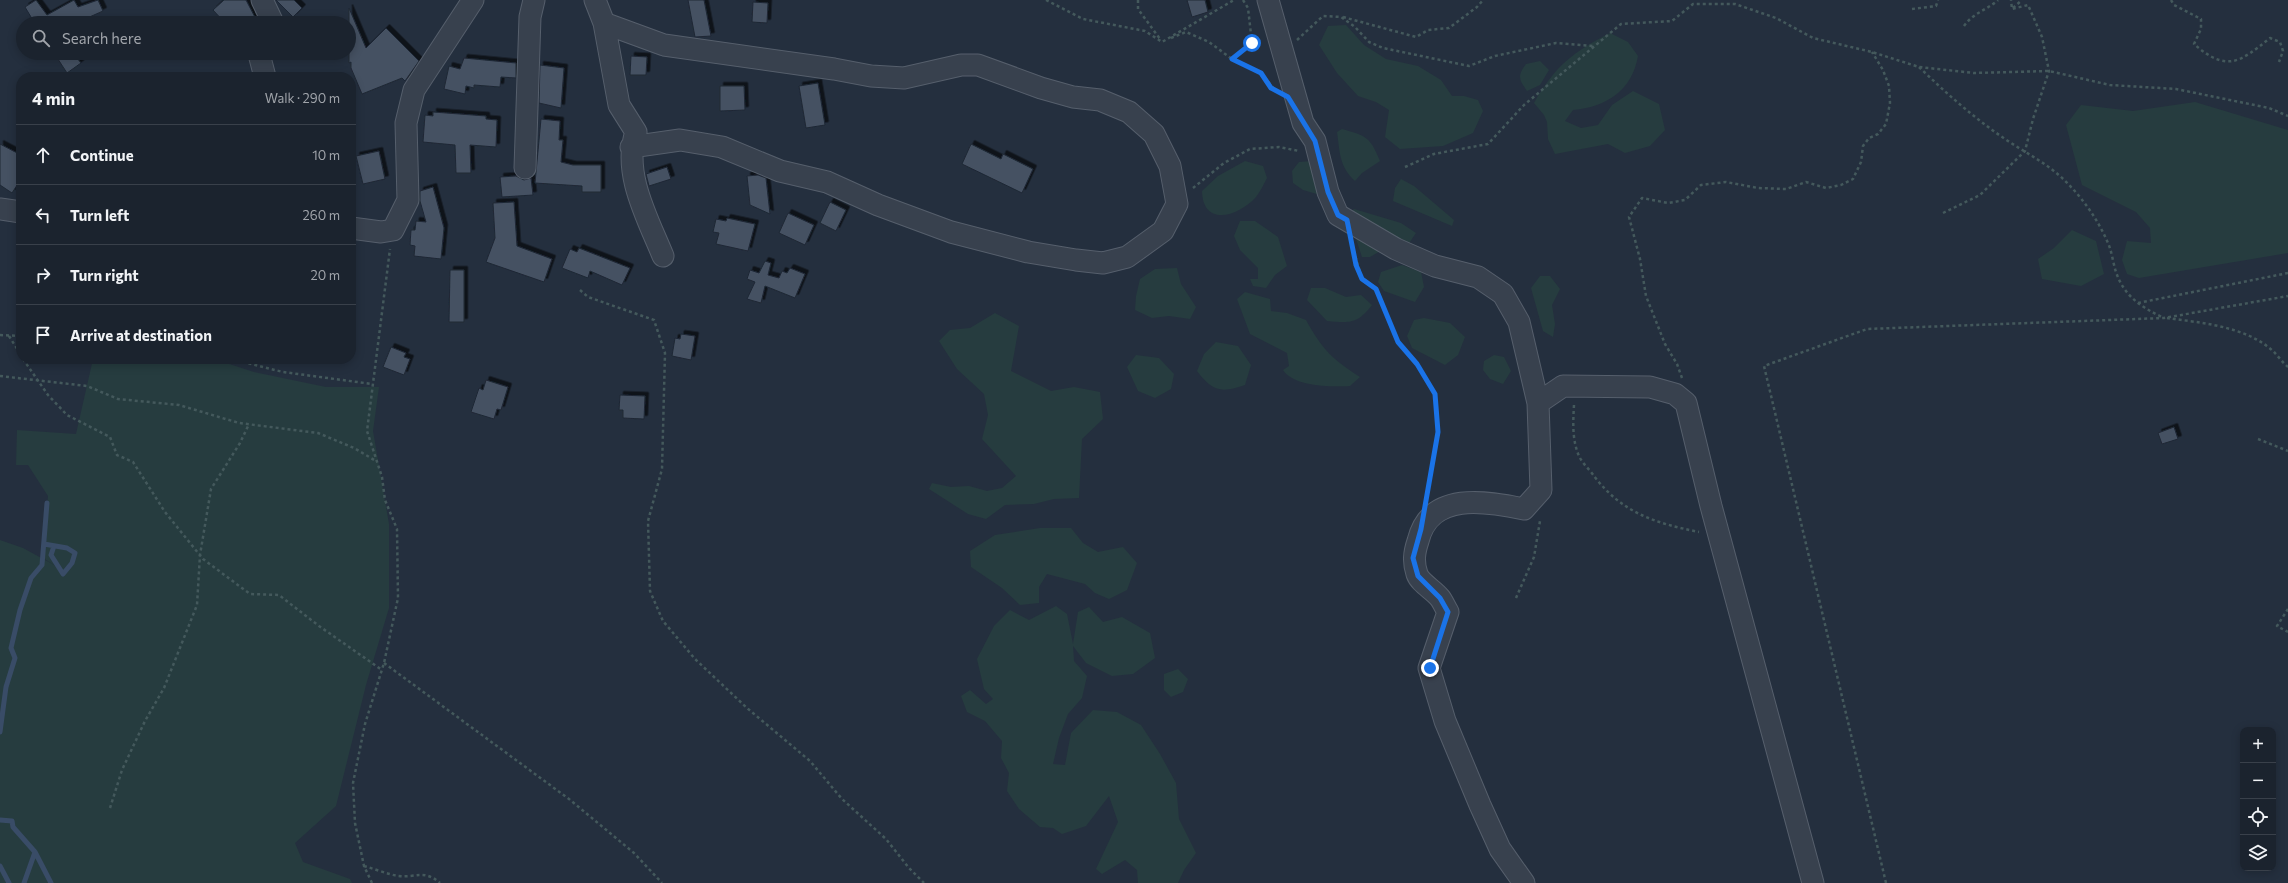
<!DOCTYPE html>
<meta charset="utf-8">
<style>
:root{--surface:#1b232e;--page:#242b36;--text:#f1f3f6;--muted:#a0a4aa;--line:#39404a}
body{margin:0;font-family:Commissioner,sans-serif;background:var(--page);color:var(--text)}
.controls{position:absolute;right:12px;bottom:12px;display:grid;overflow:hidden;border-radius:8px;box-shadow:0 2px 10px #0003}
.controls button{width:36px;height:36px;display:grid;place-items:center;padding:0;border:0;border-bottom:1px solid var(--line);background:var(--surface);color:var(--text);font:20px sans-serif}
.stop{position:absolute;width:12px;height:12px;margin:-9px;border:3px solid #1a73e8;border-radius:50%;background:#fff}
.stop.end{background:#1a73e8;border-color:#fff;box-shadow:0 1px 4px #0008}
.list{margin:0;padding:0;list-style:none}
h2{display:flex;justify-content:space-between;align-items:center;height:52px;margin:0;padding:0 16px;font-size:17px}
h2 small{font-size:13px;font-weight:400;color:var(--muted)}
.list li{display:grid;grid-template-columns:26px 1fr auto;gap:12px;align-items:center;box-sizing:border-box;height:60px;padding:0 16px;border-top:1px solid var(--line)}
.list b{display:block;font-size:15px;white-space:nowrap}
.list em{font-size:13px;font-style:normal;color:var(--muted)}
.icon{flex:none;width:22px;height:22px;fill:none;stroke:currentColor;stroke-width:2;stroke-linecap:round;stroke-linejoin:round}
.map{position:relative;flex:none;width:2288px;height:883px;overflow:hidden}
.search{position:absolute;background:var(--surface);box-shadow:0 2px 10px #0003;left:16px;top:16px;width:340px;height:44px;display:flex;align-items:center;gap:10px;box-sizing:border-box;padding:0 14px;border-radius:22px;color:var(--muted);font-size:15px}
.panel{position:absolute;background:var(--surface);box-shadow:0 2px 10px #0003;left:16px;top:72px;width:340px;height:292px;border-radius:16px}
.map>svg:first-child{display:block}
</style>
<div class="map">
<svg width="2288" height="883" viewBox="0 0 2288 883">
<defs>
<filter id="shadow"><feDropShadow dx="3.5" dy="-3.5" stdDeviation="0" flood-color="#0009"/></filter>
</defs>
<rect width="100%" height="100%" fill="#242f3e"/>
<path fill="#263c3f" d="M1346,25L1364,45L1386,59L1418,66L1441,80L1452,96H1464L1478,100L1483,111L1473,133L1443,146L1400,149L1385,137L1389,110L1376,102L1358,96L1337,73L1319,45L1328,26Z
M1610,33L1628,42L1638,56C1632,91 1606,107 1573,110L1565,121L1581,128L1598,125L1612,105L1633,91L1659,104L1665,130L1650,146L1625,153L1608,144L1555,154L1548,139L1547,122L1544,115L1534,103C1555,66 1573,52 1610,33Z
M1540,61L1549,70L1540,85L1527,91C1519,80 1517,76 1526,64Z
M2195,102L2288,130V253L2139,278L2127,274L2122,260L2127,241L2151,243L2150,228L2136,212L2082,185L2066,125L2081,105L2133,111Z
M1342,129C1367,136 1370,137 1380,161L1362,173L1355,181C1339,166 1340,153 1337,132Z
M1245,161L1263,166L1267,178C1264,184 1260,192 1256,197C1239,216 1203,228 1202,191L1218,176Z
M1312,161L1327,197L1303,190L1293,183L1292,171L1299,162Z
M1401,179L1414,186L1454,220L1452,226L1393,201L1395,188Z
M1354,209L1401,223L1416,233L1399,258L1389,246L1370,257H1362L1348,215Z
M1240,221H1255L1278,237L1287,266L1275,275L1266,288L1253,286L1250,279H1258V268L1240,250L1234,236Z
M2072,230L2096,241L2104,274L2081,286L2042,279L2038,259L2054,248Z
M1402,265L1421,272L1424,287L1415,302L1384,291L1378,282L1381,272Z
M1177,268L1181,284L1196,307L1190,319L1169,316L1152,318L1135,310L1136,296L1140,279L1155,269Z
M1540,276H1550L1560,289L1552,305L1555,324L1553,337L1543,331L1531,288Z
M1311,288H1325L1346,297L1361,295L1372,305C1357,324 1351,323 1327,321L1307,300Z
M1245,292L1270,299L1271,311L1287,313L1306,320C1322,349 1332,359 1360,377L1350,386C1331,387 1294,387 1283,370L1289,366L1287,353L1250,334L1237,299Z
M995,313L1019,326L1011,371L1051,391L1074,387L1100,392L1103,419L1082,439L1079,498L1054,499L1034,504L1005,505L986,519L968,514L929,489L932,483L951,487L969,486L987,491L1002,488L1016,476L982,439L988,415L984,394L957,369L939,341L950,330L970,328Z
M1424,318L1450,323L1465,337L1458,355L1445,365L1412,348L1407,336L1414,320Z
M1216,342L1238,346L1251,365L1245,385C1221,393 1213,392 1197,371L1204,354Z
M1136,355L1159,358L1174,374L1171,389L1155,398L1138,391L1127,367Z
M1494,355L1504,357L1511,371L1503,384L1490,379L1483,370L1484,361Z
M93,359H214L254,372L326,387H379L373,431L389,524V608L366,685L336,806L295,843L303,862L350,879L352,883H0V540L23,548L56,566L43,558L48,496L28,465H16L17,430L76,434Z
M1040,528H1071L1083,543L1098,552L1123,547L1137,563L1127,590L1109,599L1095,593L1085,584L1047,574L1039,587V603L1020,605L1002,588L971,567L970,551L995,535Z
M1056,606L1067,614L1073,644L1078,612L1089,607L1103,622L1122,617L1150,633L1155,658L1133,674L1112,676L1086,663L1073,646L1074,661L1087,676L1082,698L1068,714L1059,738L1053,764L1065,765L1071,733L1093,710L1117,712L1141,725L1160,754L1176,783L1179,819L1196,853L1184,870L1178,883H1138L1137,870L1125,860L1102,874L1096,869L1118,822L1109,796L1086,826L1062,834L1053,828L1040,827L1019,809L1007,791L1009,773L1001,758L1002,741L985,721L967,712L961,696L970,690L986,704L993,699L984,689L977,659L994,626L1010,610L1029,620Z
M1178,669L1188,679L1183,692L1171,697L1164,690V674Z"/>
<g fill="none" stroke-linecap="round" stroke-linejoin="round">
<path stroke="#394c67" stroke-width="5" d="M44,544L67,548L75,553L72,563L63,574L51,555L53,549
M0,732L6,687L15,658L11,648L20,610L31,578L42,565L47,503
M0,820L12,821L13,827L35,852L24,883
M35,852L51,883
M0,866L9,883"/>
</g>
<path fill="#455162" stroke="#1f2835" filter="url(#shadow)" d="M36,0L47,15L74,0L78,7L98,0L103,11L85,19L87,23H32L34,22L25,7Z
M224,0H246L258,23H225L213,10Z
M276,0H294L302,8L293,17Z
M688,0H704L711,36L695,37Z
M1187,0H1205L1208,12L1192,17Z
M753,2L768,3L767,23L752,22Z
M349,8L366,48L386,28L419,61L405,81L402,78L362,94L351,68V62L349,63Z
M54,53H73L81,63L67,73Z
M631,56L647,57L646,75H630Z
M464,58L516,63V78L501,77L500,87L474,85V88L466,86L465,94L444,89L449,66L460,69Z
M540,65L564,68L561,108L539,103Z
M818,83L825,125L806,128L799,86Z
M720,86H744L745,110L720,111Z
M433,112L486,116V119L497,120L496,147L470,145L471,173H456L455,145L423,142L425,115L433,116Z
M541,119L560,121L559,140H563L561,162L573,165H601V192H582V186L535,183Z
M0,144L21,155V179L12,193L0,185Z
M971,144L1001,159L1003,154L1033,169L1022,193L962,164Z
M379,151L385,179L363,184L356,156Z
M667,167L671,179L649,186L646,174Z
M758,175L766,178L770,214L750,205L747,176Z
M516,176L524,180L531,178L533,195L502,197L500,177Z
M433,187L444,228L441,259L414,256L415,246L410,245L411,230H415L416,221L426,222L420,201V191Z
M514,202L517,246L552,259L544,282L486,262L495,238L493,203Z
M830,202L846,210L836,231L820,223Z
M788,213L814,225L805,245L779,233Z
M727,218L755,224L748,251L716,244L719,233L713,232L716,219L726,221Z
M579,248L630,268L622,285L590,271L588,278L562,268L570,249L577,252Z
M765,261L771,263L768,275L779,278L782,271L787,273L790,268L805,274L795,298L765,286L761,303L747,299L755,282L747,279L750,270L759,273Z
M450,270H464V322H449Z
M681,334L695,336L691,360L672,356L675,338L680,339Z
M391,347L406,353L404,357L410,359L404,375L383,367Z
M486,380L508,387L501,410L497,409L494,419L471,412L479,388L483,390Z
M620,395L645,396L644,419L623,418V410H619Z
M2174,427L2178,439L2162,444L2158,433Z"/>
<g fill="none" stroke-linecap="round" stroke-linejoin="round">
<g stroke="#565f6c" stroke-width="23">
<path id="minor" d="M262,0L273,23
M595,0L604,23L664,45L834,69L871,76L904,78L961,65H978L1041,88L1073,97L1100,100L1129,112L1154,134L1170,166L1177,204L1163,231L1127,257L1103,263L1076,260L1028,252L951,232L878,205L827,182L780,171L722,147L680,140L631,147
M1268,0L1303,123L1315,141L1328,192L1338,215L1396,249L1435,266L1478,277L1503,294L1519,322L1538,403L1541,490L1524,509C1486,501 1430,491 1418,541C1414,553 1413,562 1417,574C1420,583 1434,590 1440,598C1443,602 1445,607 1448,612L1429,668L1445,721L1480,805L1500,849L1524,883
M604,23L619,105L636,132C622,173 648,219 663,256
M261,53L259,54L265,77
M525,168L530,17L534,0
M0,209L21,212
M351,228L381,232L393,230L408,200L406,123L414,90L473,0
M1538,403L1563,386L1650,387L1675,394L1686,403L1711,506L1813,883"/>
</g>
<path stroke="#44595c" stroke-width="2.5" stroke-dasharray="3 3" stroke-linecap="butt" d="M1046,0L1083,19L1145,31L1162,42L1234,0
M1138,0V9L1160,39
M1243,0L1248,8L1252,43L1232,59L1261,73L1275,90
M2171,0L2174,5L2201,19V29L2194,44C2227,73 2240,62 2270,38L2280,42L2283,51L2279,62
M2013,8L2022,0
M1912,9L1936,6L1938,0
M1343,17L1416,37L1428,30L1449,28L1477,7L1483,0
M1964,26C1973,13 1987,10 1998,0
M1171,38L1186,32L1209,42L1232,59
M1297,40L1323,16L1341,17L1355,27L1369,42L1383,48L1469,66L1495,56L1556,43L1593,46
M1919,67C1946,93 1974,118 2005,139C2027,154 2051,165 2069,185C2085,201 2099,222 2108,243C2112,252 2113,263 2116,272C2124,296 2141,307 2162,317
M1405,167L1434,154L1488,144L1524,105L1621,24L1672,21L1693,4H1735L1776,18L1813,38L1872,52L1919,67L1974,73L2049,71L2110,85L2176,89L2269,108L2288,116
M1193,188L1224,163L1250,149L1279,147L1299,151
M1943,213L1980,195L2025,151L2033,119L2049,71L2042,37L2028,5L2012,9L2011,0
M1352,245L1362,279L1376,289L1398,342L1417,364L1435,393L1438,432L1426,497
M580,290L588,297L654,320L665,353L662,469L648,521L650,591L663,621L695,659L747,708L810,761L842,799L886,839L909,868L924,883
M2138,303L2288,273
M2167,318C2202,323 2245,326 2273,351C2278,356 2282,362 2288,367
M0,335L21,336
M9,336L21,355
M23,359L48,395L67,415L110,437L117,455L133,462L165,512L203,559L250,594L279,595L319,626L382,670
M231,359L283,372L372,384
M0,376L87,386L118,399L179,405L239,423L318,433L354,448L376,461
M1682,378L1677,364L1665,344L1646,296L1640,259L1629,217L1642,198L1668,203L1685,200L1701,185L1726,182L1758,188L1786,189L1806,182L1826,188L1841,185L1853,179L1861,162L1863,146L1869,138L1878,134L1886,124L1890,103L1889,86L1883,70L1872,52
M1574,405C1573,422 1572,440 1579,456C1582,463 1590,470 1594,476C1622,513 1655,523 1699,532
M2258,439L2288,451
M1516,598L1534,557L1540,521
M2288,609L2277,626L2288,632
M384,663L569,799L634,853L662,883
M110,808L122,770L145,721L164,688L197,605L200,555L211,489L240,443L249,424
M364,866C375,869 387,874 398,876C416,878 424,869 440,883
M372,883L364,866L355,823L353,783L365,724L384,663L398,598L397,529L385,500L382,477L367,431L390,249
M1886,883L1764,366L1867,329L2164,318L2288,296"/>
<use href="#minor" stroke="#38414e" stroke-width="21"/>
</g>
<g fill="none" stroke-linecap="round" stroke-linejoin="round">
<path stroke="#1a73e8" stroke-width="5" d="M1252,43L1232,59L1261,73L1271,88L1288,97L1315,141L1328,192L1338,215L1347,220L1356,265L1362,279L1376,289L1398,342L1417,364L1435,394L1438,432L1421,529L1413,558L1418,576L1440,598L1448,612L1430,668"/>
</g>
</svg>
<div class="controls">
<button>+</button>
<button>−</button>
<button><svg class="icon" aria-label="locate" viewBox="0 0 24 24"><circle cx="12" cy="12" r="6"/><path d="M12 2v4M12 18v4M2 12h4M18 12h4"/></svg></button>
<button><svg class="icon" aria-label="layers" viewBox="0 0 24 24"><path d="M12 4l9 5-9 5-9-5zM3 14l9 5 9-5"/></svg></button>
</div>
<div class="stop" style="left:1252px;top:43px"></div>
<div class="stop end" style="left:1430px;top:668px"></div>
<div class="search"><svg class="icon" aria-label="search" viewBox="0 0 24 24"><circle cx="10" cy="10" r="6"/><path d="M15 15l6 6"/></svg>Search here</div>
<section class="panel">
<h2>4 min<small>Walk · 290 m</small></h2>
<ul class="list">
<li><svg class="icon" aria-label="ahead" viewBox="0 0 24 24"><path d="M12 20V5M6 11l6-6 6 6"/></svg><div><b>Continue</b></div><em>10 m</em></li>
<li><svg class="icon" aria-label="left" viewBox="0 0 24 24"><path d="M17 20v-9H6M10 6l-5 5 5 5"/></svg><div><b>Turn left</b></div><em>260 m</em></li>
<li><svg class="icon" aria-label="right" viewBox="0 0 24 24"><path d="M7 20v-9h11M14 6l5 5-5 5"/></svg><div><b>Turn right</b></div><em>20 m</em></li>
<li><svg class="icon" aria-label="arrive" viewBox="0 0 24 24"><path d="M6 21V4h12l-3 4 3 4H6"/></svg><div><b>Arrive at destination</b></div></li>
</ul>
</section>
</div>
